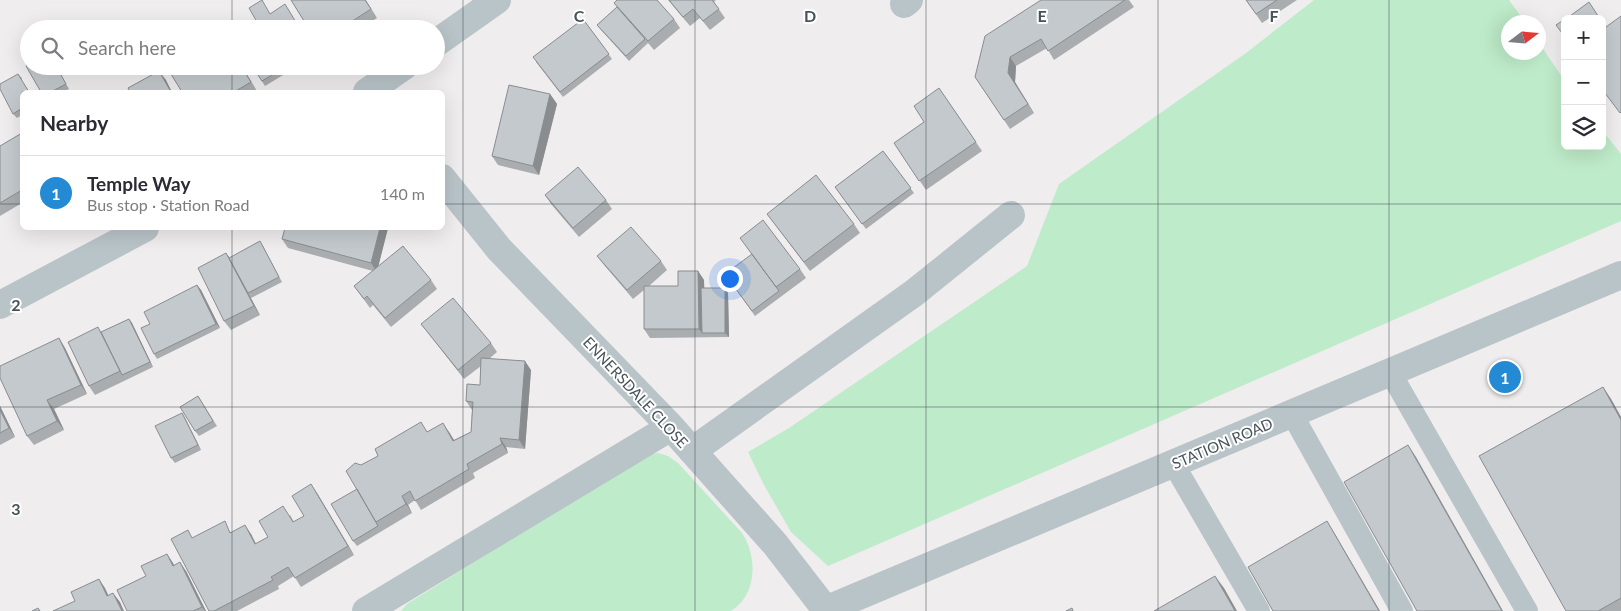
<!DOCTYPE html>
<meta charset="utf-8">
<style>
:root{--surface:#fff;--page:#f2f2f3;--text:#2b2b33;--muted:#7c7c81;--line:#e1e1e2;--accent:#248ad3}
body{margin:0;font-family:Lato,sans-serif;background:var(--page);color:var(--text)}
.controls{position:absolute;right:15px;top:15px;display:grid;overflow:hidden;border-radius:8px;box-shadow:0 5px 20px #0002}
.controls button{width:45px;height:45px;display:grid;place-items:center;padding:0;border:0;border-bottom:1px solid var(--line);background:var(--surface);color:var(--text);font:25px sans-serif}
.compass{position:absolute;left:1501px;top:15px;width:45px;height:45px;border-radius:50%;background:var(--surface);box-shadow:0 5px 20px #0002;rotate:74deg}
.you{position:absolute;left:729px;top:278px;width:18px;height:18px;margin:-12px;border:4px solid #fff;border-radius:50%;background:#1a73e8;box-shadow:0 0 0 8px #1a73e833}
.badge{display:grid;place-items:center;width:32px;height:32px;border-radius:50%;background:var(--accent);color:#fff;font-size:16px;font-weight:700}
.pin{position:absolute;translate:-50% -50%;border:2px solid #fff;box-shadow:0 1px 5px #0006}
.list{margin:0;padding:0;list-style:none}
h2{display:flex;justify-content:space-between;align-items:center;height:65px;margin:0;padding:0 20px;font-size:21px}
h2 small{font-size:16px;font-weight:400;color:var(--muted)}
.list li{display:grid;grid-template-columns:32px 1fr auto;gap:15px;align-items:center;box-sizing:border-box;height:75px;padding:0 20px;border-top:1px solid var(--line)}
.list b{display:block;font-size:19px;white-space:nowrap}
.list p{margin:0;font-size:16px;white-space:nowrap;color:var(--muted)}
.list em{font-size:16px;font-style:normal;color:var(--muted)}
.icon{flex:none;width:28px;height:28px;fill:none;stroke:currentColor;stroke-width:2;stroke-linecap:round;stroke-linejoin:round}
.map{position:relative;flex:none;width:1621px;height:611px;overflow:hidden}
.search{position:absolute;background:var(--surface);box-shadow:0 5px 20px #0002;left:20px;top:20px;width:425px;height:55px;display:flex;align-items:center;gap:12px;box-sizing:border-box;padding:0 18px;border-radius:28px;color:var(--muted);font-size:19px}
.panel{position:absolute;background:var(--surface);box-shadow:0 5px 20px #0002;left:20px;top:90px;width:425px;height:140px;border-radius:8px}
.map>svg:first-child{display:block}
</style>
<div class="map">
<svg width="1621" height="611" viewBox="0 0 1621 611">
<rect width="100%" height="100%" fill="#f0edee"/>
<path fill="#beebc9" d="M1314,0H1509L1525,22H1508V52H1538L1539,43L1565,81V146H1602V130L1621,154V221L828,566L791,532L764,485L748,452L789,428L1027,266L1059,184L1246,53Z
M658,453L668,456L678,463L742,533C758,557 757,595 731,611H401L407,604L646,455Z"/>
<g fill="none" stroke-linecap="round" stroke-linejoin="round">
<path stroke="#b9c4c9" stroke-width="22" d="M1390,372L1527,611
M1292,414L1402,611
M1173,463L1259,611"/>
<path stroke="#b9c4c9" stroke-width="28" d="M904,4L909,0
M436,43L497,0
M367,92L404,66
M442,178L499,249L671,427L775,544L826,610
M0,305L145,228
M692,451L914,293L1011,215
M366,611L671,427
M823,611L1621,275"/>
</g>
<path fill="#a9adb0" d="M291,0H366L377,18L360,29H309Z
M668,0H716L714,2L725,18L710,30L700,18L690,26Z
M1041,0H1129L1134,7L1054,60L1047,48L1016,66L1015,82L1034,113L1010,129L975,77Z
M1246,0H1297L1262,23Z
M614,3L674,19L680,28L654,50L648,43L629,61L601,30L597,25L617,7Z
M583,19L612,59L563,97L536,62Z
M56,66L69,89L63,92H41Z
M242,66L257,91L255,92H182Z
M252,66H298L265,86Z
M18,74L22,78V115L17,118L13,114Z
M939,88L982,151L926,190L894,143L924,122Z
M550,94L557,104L539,175L498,165L492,156Z
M22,133V203L0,216V146Z
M883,151L914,193L866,229L835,187Z
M545,195L606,200L612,209L579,237L551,204Z
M767,214L854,224L860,233L810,271Z
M388,228L378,266L431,280L437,289L391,327L373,305L370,308L354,286L373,271L288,248L282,239Z
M263,246L282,282L251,298L260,315L231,330L224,321L226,253L229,258Z
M597,256L661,261L667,270L649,286H678L698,271L704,280V288H725L728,293L729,337L650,338L644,329V290L633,299L604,265Z
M800,269L806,278L755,316L725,274Z
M197,285L201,290L220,328L157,359L154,354L150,324Z
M129,319L132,323L153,367L95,395L89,386L101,332Z
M421,324L491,343L497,352L489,359L531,370L525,449L506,447L508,453L473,473L475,478L421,510L415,500L408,505L412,513L357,546L353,541L357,489L361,465L428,431L449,432L454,440L471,432L472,410L466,401L480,385L481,366L464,379L428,333Z
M59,338L65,348L87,394L54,409L64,430L34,445L27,436Z
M1603,387L1611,399L1621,417V611H1566Z
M198,396L217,426L199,436L195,431Z
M0,406L15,437L0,445Z
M182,413L185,418L201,450L175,463L171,458Z
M317,493L354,555L301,587L294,576L278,586L279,589L237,611H209L194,538L232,532L251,534L256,544L268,537L290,515L294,522L304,516Z
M167,554L174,565L186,571L206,611H127Z"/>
<path fill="#898d90" d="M1010,57L1016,66L1015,82L1034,113L1008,73Z
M159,71L166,80L172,92H171Z
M550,94L557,104L539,175L533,166Z
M380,228H388L377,272L371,263Z
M226,253L233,262L248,293L260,315L254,306Z
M698,271L704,280L706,333H702L699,329Z
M197,285L201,290L220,328L216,324Z
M725,288L728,293L729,337L725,333Z
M129,319L132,323L153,367L150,362Z
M59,338L65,348L87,394L81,385Z
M525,361L531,370L525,449L519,440Z
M1603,387L1611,399L1621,417V420Z
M47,400L54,409L64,430L57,421Z
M0,406L15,437L9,428L0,410Z
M182,413L185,418L201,450L198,445Z
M443,423L449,432L460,450L453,441Z
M500,438L506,447L508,453L502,444Z
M1408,445L1416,457L1503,611H1502Z
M311,484L317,493L354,555L348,546Z
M402,496L408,505L412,513L406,504Z
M1327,521L1335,534L1380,611H1379Z
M245,525L251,534L261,554L255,544Z
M167,554L173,563L179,575L173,566Z
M180,562L186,571L206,611H205L202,607Z
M1215,576L1224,588L1237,611H1235Z
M99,579L105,588L113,605L107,596Z
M113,593L120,602L124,611H122Z"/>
<path fill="#c4c9cd" stroke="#898d90" d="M262,0L270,14L285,4L300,29H261L249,8Z
M291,0H365L371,9L340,29H309Z
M617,0H657L674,19L648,41L614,3Z
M669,0H712L719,9L703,21L693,9L683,17Z
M1041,0H1125L1048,51L1041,39L1010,57L1008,73L1028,104L1004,120L975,77L985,36Z
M1246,0H1277L1256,14Z
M1589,2L1600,19H1566Z
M617,7L645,39L626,56L597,25Z
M1621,16V112L1620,113L1602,89V21L1606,27Z
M583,19L609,54L560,92L533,57Z
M1565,19V37L1556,25Z
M259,24L261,29H252Z
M29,65V66H56L66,84L51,92H41L26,66Z
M166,66H241L251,82L234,92H182Z
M252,66H285V67L262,81Z
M159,71L171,92H130L128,88Z
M18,74L29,92H22V108L13,114L0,89V84Z
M509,85L550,94L533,166L492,156Z
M939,88L976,142L919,181L894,143L924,122L914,106Z
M22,133V190L0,203V146Z
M883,151L911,188L862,224L835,187Z
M578,167L606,200L573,228L545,195Z
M816,175L854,224L804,262L767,214Z
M763,220L800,269L776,287L740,238Z
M631,227L661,261L627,290L597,256Z
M285,228H380L371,263L282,239Z
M260,241L279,277L248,293L229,258Z
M403,246L431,280L385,318L367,296L364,299L354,286Z
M226,253L254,306L224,321L198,268Z
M752,254L779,291L752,311L725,274Z
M678,271H698L699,329H644V286H678Z
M197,285L216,324L154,354L141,328L150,324L144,312Z
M701,288H725V333H702Z
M453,298L491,343L458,370L421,324Z
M129,319L150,362L122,375L101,332Z
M98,327L120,371L89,386L68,342Z
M59,338L81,385L47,400L57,421L27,436L0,378V366Z
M481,358L525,361L519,440L500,438L502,444L467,464L469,469L415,501L410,491L402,496L406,504L376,522L346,471L355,463L361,465L378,456L375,449L421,422L427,432L443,423L453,441L471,432L473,402L466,401L467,384L480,385Z
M1603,387L1621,420V598L1598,611H1566L1479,456Z
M198,396L213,421L195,431L180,407Z
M0,410L9,428L0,433Z
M182,413L198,445L171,458L155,426Z
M1408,445L1502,611H1417L1344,482Z
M311,484L348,546L295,578L288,567L271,577L273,580L214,611H209L171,539L188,530L192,538L225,521L230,533L245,525L255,544L268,537L259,521L283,506L293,522L304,516L292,496Z
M357,489L378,526L353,541L331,504Z
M1327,521L1379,611H1273L1248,567Z
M167,554L173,566L180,562L202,607L193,611H127L117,590L146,576L141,566Z
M1215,576L1235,611H1154Z
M99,579L107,596L113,593L122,611H53L75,601L71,592Z
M38,608L40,611H32Z
M1072,608L1073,611H1066Z"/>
<path fill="none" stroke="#475359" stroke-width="1" stroke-opacity="0.55" d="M232,0V29M463,0V611M695,0V611M926,0V611M1158,0V611M1389,0V611M232,66V92M0,204H22M442,204H1621M232,228V611M0,407H1621"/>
<g text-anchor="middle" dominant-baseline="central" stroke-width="4" stroke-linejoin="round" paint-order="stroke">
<g font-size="15" fill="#475359" stroke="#fff">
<text transform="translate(636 392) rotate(47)">ENNERSDALE CLOSE</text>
<text transform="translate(1222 443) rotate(-23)">STATION ROAD</text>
</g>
</g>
<g font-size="16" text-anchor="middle" font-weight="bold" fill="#475359" stroke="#fff" stroke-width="4" stroke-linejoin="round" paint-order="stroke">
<text x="579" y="22">C</text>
<text x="810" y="22">D</text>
<text x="1042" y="22">E</text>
<text x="1274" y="22">F</text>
<text x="16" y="311">2</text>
<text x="16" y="515">3</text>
</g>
</svg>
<div class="controls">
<button>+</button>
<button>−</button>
<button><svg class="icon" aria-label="layers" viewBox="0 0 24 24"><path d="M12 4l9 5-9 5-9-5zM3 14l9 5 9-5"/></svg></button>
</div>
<svg class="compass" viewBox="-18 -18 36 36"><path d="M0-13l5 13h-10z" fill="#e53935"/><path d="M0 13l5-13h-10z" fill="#7c7c81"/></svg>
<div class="you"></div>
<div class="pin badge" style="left:1505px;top:377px">1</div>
<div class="search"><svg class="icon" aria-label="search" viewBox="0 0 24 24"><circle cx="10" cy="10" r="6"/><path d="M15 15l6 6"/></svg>Search here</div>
<section class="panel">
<h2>Nearby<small></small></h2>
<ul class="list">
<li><span class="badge">1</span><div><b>Temple Way</b><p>Bus stop · Station Road</p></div><em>140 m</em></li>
</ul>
</section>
</div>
